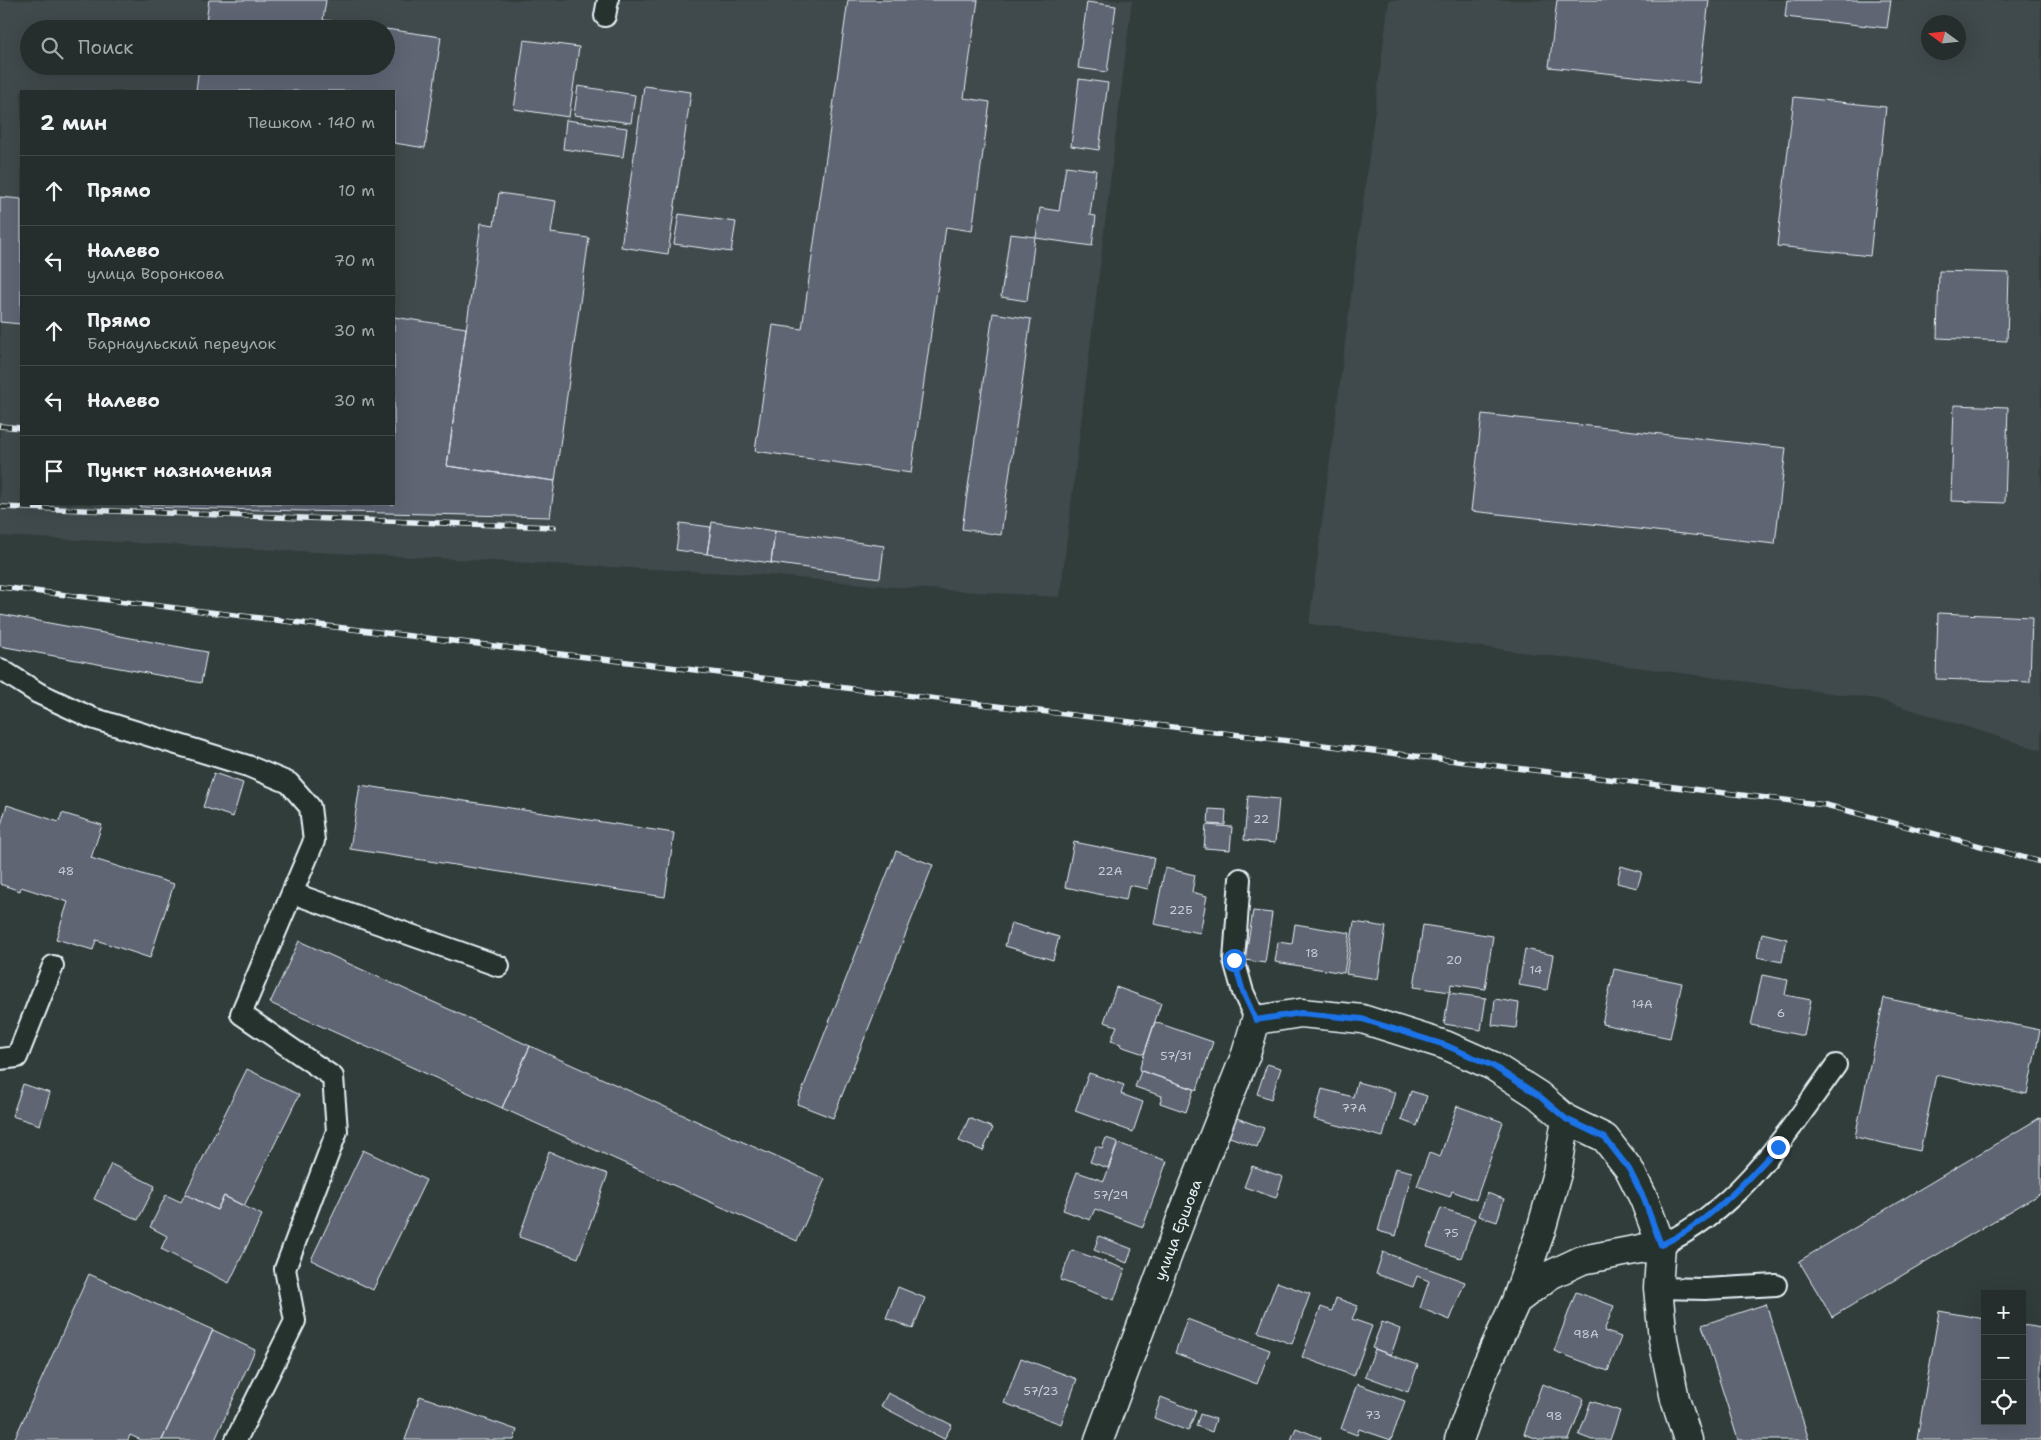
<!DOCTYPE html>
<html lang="ru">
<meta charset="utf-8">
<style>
:root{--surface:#252e2c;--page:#2d3634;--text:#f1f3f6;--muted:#a3a8a9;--line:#424a48}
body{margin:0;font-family:"Shantell Sans",sans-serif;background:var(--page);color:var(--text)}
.controls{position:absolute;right:15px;bottom:15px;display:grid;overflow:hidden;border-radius:0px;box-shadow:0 5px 20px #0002}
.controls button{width:45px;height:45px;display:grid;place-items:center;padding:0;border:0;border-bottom:1px solid var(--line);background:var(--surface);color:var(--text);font:25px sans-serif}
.compass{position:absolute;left:1921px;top:15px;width:45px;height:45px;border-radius:50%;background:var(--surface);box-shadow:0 5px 20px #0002;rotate:285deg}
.stop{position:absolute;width:15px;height:15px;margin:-11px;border:4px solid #1a73e8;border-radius:50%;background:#fff}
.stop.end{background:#1a73e8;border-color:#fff;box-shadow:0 1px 5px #0008}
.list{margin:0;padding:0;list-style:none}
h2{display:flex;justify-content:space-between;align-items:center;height:65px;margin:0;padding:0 20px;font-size:21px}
h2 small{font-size:16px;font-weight:400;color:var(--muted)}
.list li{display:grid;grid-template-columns:32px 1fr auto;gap:15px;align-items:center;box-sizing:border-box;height:70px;padding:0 20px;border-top:1px solid var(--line)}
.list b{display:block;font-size:19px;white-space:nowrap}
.list p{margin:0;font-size:16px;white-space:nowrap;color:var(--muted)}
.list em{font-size:16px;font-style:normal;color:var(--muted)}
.icon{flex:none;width:28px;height:28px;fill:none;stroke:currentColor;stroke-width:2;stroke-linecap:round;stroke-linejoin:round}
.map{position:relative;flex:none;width:2041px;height:1440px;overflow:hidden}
.search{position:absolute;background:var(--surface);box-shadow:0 5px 20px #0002;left:20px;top:20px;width:375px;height:55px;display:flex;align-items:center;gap:12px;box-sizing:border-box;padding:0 18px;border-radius:28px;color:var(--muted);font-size:19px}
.panel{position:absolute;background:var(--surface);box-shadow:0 5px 20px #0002;left:20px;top:90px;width:375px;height:415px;border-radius:0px}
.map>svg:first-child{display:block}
</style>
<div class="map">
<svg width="2041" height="1440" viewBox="0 0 2041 1440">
<rect width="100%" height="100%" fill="#313d3b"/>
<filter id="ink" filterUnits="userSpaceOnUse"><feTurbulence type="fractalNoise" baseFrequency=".02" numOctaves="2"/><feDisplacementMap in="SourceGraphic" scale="10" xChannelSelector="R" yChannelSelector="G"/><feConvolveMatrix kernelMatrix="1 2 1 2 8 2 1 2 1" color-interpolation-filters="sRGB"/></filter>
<g filter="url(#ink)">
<path fill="#3f494c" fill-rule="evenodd" d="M0,0H1132L1060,597L894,587L767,575L0,536ZM29,29H386V66H29ZM21,91H394V504H21Z
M1389,0H2041V750L1877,699L1309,624ZM1928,22H1958V52H1928Z"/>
<path fill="#5f6573" stroke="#e8f1f8" d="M209,0H326L323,20L384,29H205Z
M848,0H978L964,98L990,102L972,231L946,227L911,473L755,451L773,325L802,329Z
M1557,0H1709L1699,83L1549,67Z
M1787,0H1891L1887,28L1785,17Z
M1087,2L1116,6L1107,72L1078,68Z
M386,29L441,37L425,148L394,143V91H196L199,66H386Z
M524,40L579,47L569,117L514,109Z
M1079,79L1108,83L1099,150L1071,146Z
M578,86L635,95L631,123L574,115Z
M644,86L691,92L668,254L621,247Z
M1794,97L1886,107L1870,256L1777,246Z
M566,120L627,128L623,157L563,149Z
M1066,166L1096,170L1090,215L1096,216L1092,246L1036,238L1040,208L1059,211Z
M499,193L556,201L551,233L589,238L555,481L447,466L481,223L494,225Z
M0,197L21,199V324L0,322Z
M679,214L736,222L731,252L674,244Z
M1010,234L1035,237L1027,301L1001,297Z
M1939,271L2009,273L2007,341L1937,338Z
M993,313L1031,319L1001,535L962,529Z
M394,317L466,328L447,466L555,481L550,517L140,507V504H394Z
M1954,405L2008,407L2005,503L1951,501Z
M1482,414L1786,448L1775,544L1471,511Z
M712,522L775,531L771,563L707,554Z
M680,523L711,527L707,554L676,550Z
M775,531L884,546L880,578L771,563Z
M1938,613L2032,617L2030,682L1936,679Z
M0,614L207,652L201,683L0,646Z
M214,773L243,783L233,817L203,807Z
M360,785L674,833L665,897L350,849Z
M1248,796L1279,799L1275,843L1244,840Z
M7,805L59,822L62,813L102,825L91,858L174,884L150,958L96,940L93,950L56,939L68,902L21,887L20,891L0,884V828Z
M1209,809L1226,810L1225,825L1208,824Z
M1206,825L1232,827L1230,850L1204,848Z
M1074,842L1154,858L1148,889L1129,885L1126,900L1065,887Z
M896,851L933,865L833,1118L797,1104Z
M1621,866L1642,872L1637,888L1617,883Z
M1165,868L1195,875L1192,892L1207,896L1200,933L1154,924Z
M1253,911L1272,913L1265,963L1245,960Z
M1354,922L1386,927L1378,979L1346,974Z
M1011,923L1059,937L1053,960L1005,946Z
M1295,924L1350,933L1344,973L1275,962L1278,942L1292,944Z
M1423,925L1493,936L1485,989L1451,984L1450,992L1414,987Z
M1762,933L1787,939L1782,962L1757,957Z
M299,941L530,1046L502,1108L270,1003Z
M1525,949L1553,955L1547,990L1519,985Z
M1614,969L1682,983L1670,1038L1602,1024Z
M1762,975L1788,980L1785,995L1811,1000L1804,1036L1751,1025Z
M1116,987L1161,1003L1144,1054L1120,1046L1121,1044L1111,1041L1117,1026L1104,1022Z
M1449,993L1486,998L1481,1030L1444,1024Z
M1884,998L2040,1030L2027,1094L1936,1075L1920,1151L1855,1137Z
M1495,999L1519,1003L1516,1028L1492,1025Z
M1155,1022L1213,1042L1197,1090L1139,1070Z
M530,1046L825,1179L797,1241L502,1108Z
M1267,1064L1281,1068L1271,1099L1257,1094Z
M247,1069L299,1095L244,1206L224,1196L217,1210L185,1194Z
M1141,1071L1194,1089L1186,1112L1160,1103L1162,1096L1135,1087Z
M1089,1073L1124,1085L1121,1094L1143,1102L1133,1132L1075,1111Z
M1357,1082L1395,1092L1383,1137L1314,1119L1322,1089L1353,1097Z
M23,1084L50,1093L40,1125L12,1116Z
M1411,1091L1427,1096L1417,1126L1401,1120Z
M1457,1106L1503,1122L1476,1200L1452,1191L1450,1197L1417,1186L1429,1153L1440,1157Z
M1234,1117L1264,1128L1257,1147L1227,1136Z
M2041,1117V1193L1832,1317L1799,1261Z
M969,1118L993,1128L983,1151L959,1141Z
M1106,1138L1118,1142L1108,1168L1090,1162L1096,1146L1102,1148Z
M1118,1143L1167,1161L1143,1227L1095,1209L1090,1220L1063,1210L1077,1172L1104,1181Z
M363,1150L426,1180L373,1290L311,1260Z
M549,1152L608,1174L578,1258L519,1237Z
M111,1164L155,1186L138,1220L94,1199Z
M1252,1166L1283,1177L1276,1198L1244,1187Z
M1395,1168L1412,1172L1396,1236L1378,1231Z
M1487,1193L1504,1199L1497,1222L1479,1216Z
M185,1194L217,1210L224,1196L262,1215L229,1283L161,1249L167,1236L150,1227L166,1195L181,1202Z
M1441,1208L1475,1219L1461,1258L1427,1247Z
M1099,1236L1132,1249L1127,1263L1094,1250Z
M1072,1250L1125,1269L1114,1300L1060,1280Z
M1383,1252L1465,1282L1450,1320L1420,1308L1429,1281L1417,1276L1413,1287L1376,1274Z
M89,1274L213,1330L162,1440H141L130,1435L128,1440H14Z
M1277,1282L1310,1294L1292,1344L1258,1332Z
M898,1287L925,1298L913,1329L886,1318Z
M1576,1292L1614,1306L1604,1331L1621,1337L1608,1371L1554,1351Z
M1336,1298L1358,1306L1352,1319L1372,1326L1354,1376L1302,1357L1321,1307L1332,1311Z
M1766,1304L1809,1440H1738L1702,1325Z
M1939,1311L1985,1319V1421H2022V1325L2041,1328V1440H1917Z
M1187,1319L1270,1350L1257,1384L1175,1353Z
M1382,1322L1400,1329L1391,1355L1372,1348Z
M213,1330L255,1350L215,1440H162Z
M1375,1349L1418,1365L1408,1392L1365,1376Z
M1021,1358L1077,1379L1061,1424L1004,1403Z
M1357,1384L1405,1401L1391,1440L1359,1429L1357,1435L1341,1429Z
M1542,1384L1584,1399L1569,1440H1541L1524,1434Z
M888,1393L952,1425L944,1439L881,1406Z
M420,1396L517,1430L514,1440H405Z
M1161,1397L1196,1411L1188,1431L1154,1418Z
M1591,1401L1620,1411L1610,1440H1592L1579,1435Z
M1200,1414L1216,1419L1212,1432L1196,1426Z
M1296,1428L1321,1438L1320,1440H1291Z"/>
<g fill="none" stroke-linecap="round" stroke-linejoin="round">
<g stroke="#e8f1f8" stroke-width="24">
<path id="service" d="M605,16L608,0
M0,669L38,693L92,718L248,766L289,783L310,807L314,841L292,893
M1240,879L1234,960L1243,992L1256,1020
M0,1059L17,1057L53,966
M1661,1245C1739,1210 1788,1132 1836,1065
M1658,1288L1705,1289L1776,1285
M236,1440L295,1321L285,1269L337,1131L333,1077L241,1014L292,893L499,966"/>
</g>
<g stroke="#e8f1f8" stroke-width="31">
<path id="minor" d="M1516,1301L1550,1275L1582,1260L1661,1245
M1099,1440L1184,1211L1246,1054L1256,1020L1301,1013L1362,1019L1445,1045L1493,1066L1538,1095L1566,1119L1605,1138L1629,1169L1644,1199L1661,1245L1658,1288L1663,1339L1675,1399L1688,1440
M1459,1440L1484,1371L1516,1301L1541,1230L1557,1173L1566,1119"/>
</g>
<use href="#service" stroke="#26332d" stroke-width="20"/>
<use href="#minor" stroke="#26332d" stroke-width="28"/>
<g stroke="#e8f1f8" stroke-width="5.5">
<path id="rail" d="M0,426L21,428
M0,507L554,527
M0,587L1826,805L2041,862"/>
</g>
<use href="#rail" stroke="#26332d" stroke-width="4" stroke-dasharray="11" stroke-linecap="butt"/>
</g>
</g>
<g fill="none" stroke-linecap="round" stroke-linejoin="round" filter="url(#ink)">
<path stroke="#1a73e8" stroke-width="6" d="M1234,960L1243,992L1256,1020L1301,1013L1362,1019L1445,1045L1493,1066L1538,1095L1566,1119L1605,1138L1629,1169L1644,1199L1661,1245C1709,1223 1742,1185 1778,1147"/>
</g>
<g text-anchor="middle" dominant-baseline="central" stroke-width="4.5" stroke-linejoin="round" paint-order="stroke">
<g font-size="12" fill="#c6ced7">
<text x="1261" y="819">22</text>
<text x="66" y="871">48</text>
<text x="1110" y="871">22А</text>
<text x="1181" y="910">22Б</text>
<text x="1312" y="953">18</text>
<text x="1454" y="960">20</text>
<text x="1536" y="970">14</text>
<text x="1642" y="1004">14А</text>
<text x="1781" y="1013">6</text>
<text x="1176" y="1056">57/31</text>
<text x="1354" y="1108">77А</text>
<text x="1111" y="1195">57/29</text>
<text x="1451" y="1233">75</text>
<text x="1586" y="1334">98А</text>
<text x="1041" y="1391">57/23</text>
<text x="1373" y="1415">73</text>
<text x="1554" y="1416">98</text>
</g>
<g font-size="15" fill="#e8f1f8" stroke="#26332d">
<text transform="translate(1178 1230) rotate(-69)">улица Ершова</text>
</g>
</g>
</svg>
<div class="controls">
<button>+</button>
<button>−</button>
<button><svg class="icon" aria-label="locate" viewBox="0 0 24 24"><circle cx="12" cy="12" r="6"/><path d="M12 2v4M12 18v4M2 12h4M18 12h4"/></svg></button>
</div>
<svg class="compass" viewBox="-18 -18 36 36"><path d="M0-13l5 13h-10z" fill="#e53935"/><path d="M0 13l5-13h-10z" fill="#a3a8a9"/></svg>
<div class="stop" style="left:1234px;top:960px"></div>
<div class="stop end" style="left:1778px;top:1147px"></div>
<div class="search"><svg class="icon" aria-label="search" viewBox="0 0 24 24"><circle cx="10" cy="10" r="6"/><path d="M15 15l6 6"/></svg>Поиск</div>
<section class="panel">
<h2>2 мин<small>Пешком · 140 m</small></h2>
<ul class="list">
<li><svg class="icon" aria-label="ahead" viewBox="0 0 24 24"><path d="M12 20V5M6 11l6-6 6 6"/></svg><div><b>Прямо</b></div><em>10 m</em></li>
<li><svg class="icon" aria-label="left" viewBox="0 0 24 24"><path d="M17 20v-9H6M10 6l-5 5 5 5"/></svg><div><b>Налево</b><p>улица Воронкова</p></div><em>70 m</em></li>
<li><svg class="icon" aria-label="ahead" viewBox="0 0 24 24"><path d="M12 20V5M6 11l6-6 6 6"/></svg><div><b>Прямо</b><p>Барнаульский переулок</p></div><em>30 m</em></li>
<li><svg class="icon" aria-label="left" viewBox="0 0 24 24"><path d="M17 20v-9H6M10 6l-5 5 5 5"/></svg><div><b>Налево</b></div><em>30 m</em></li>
<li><svg class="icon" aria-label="arrive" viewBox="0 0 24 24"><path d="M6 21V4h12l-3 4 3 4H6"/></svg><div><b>Пункт назначения</b></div></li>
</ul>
</section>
</div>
